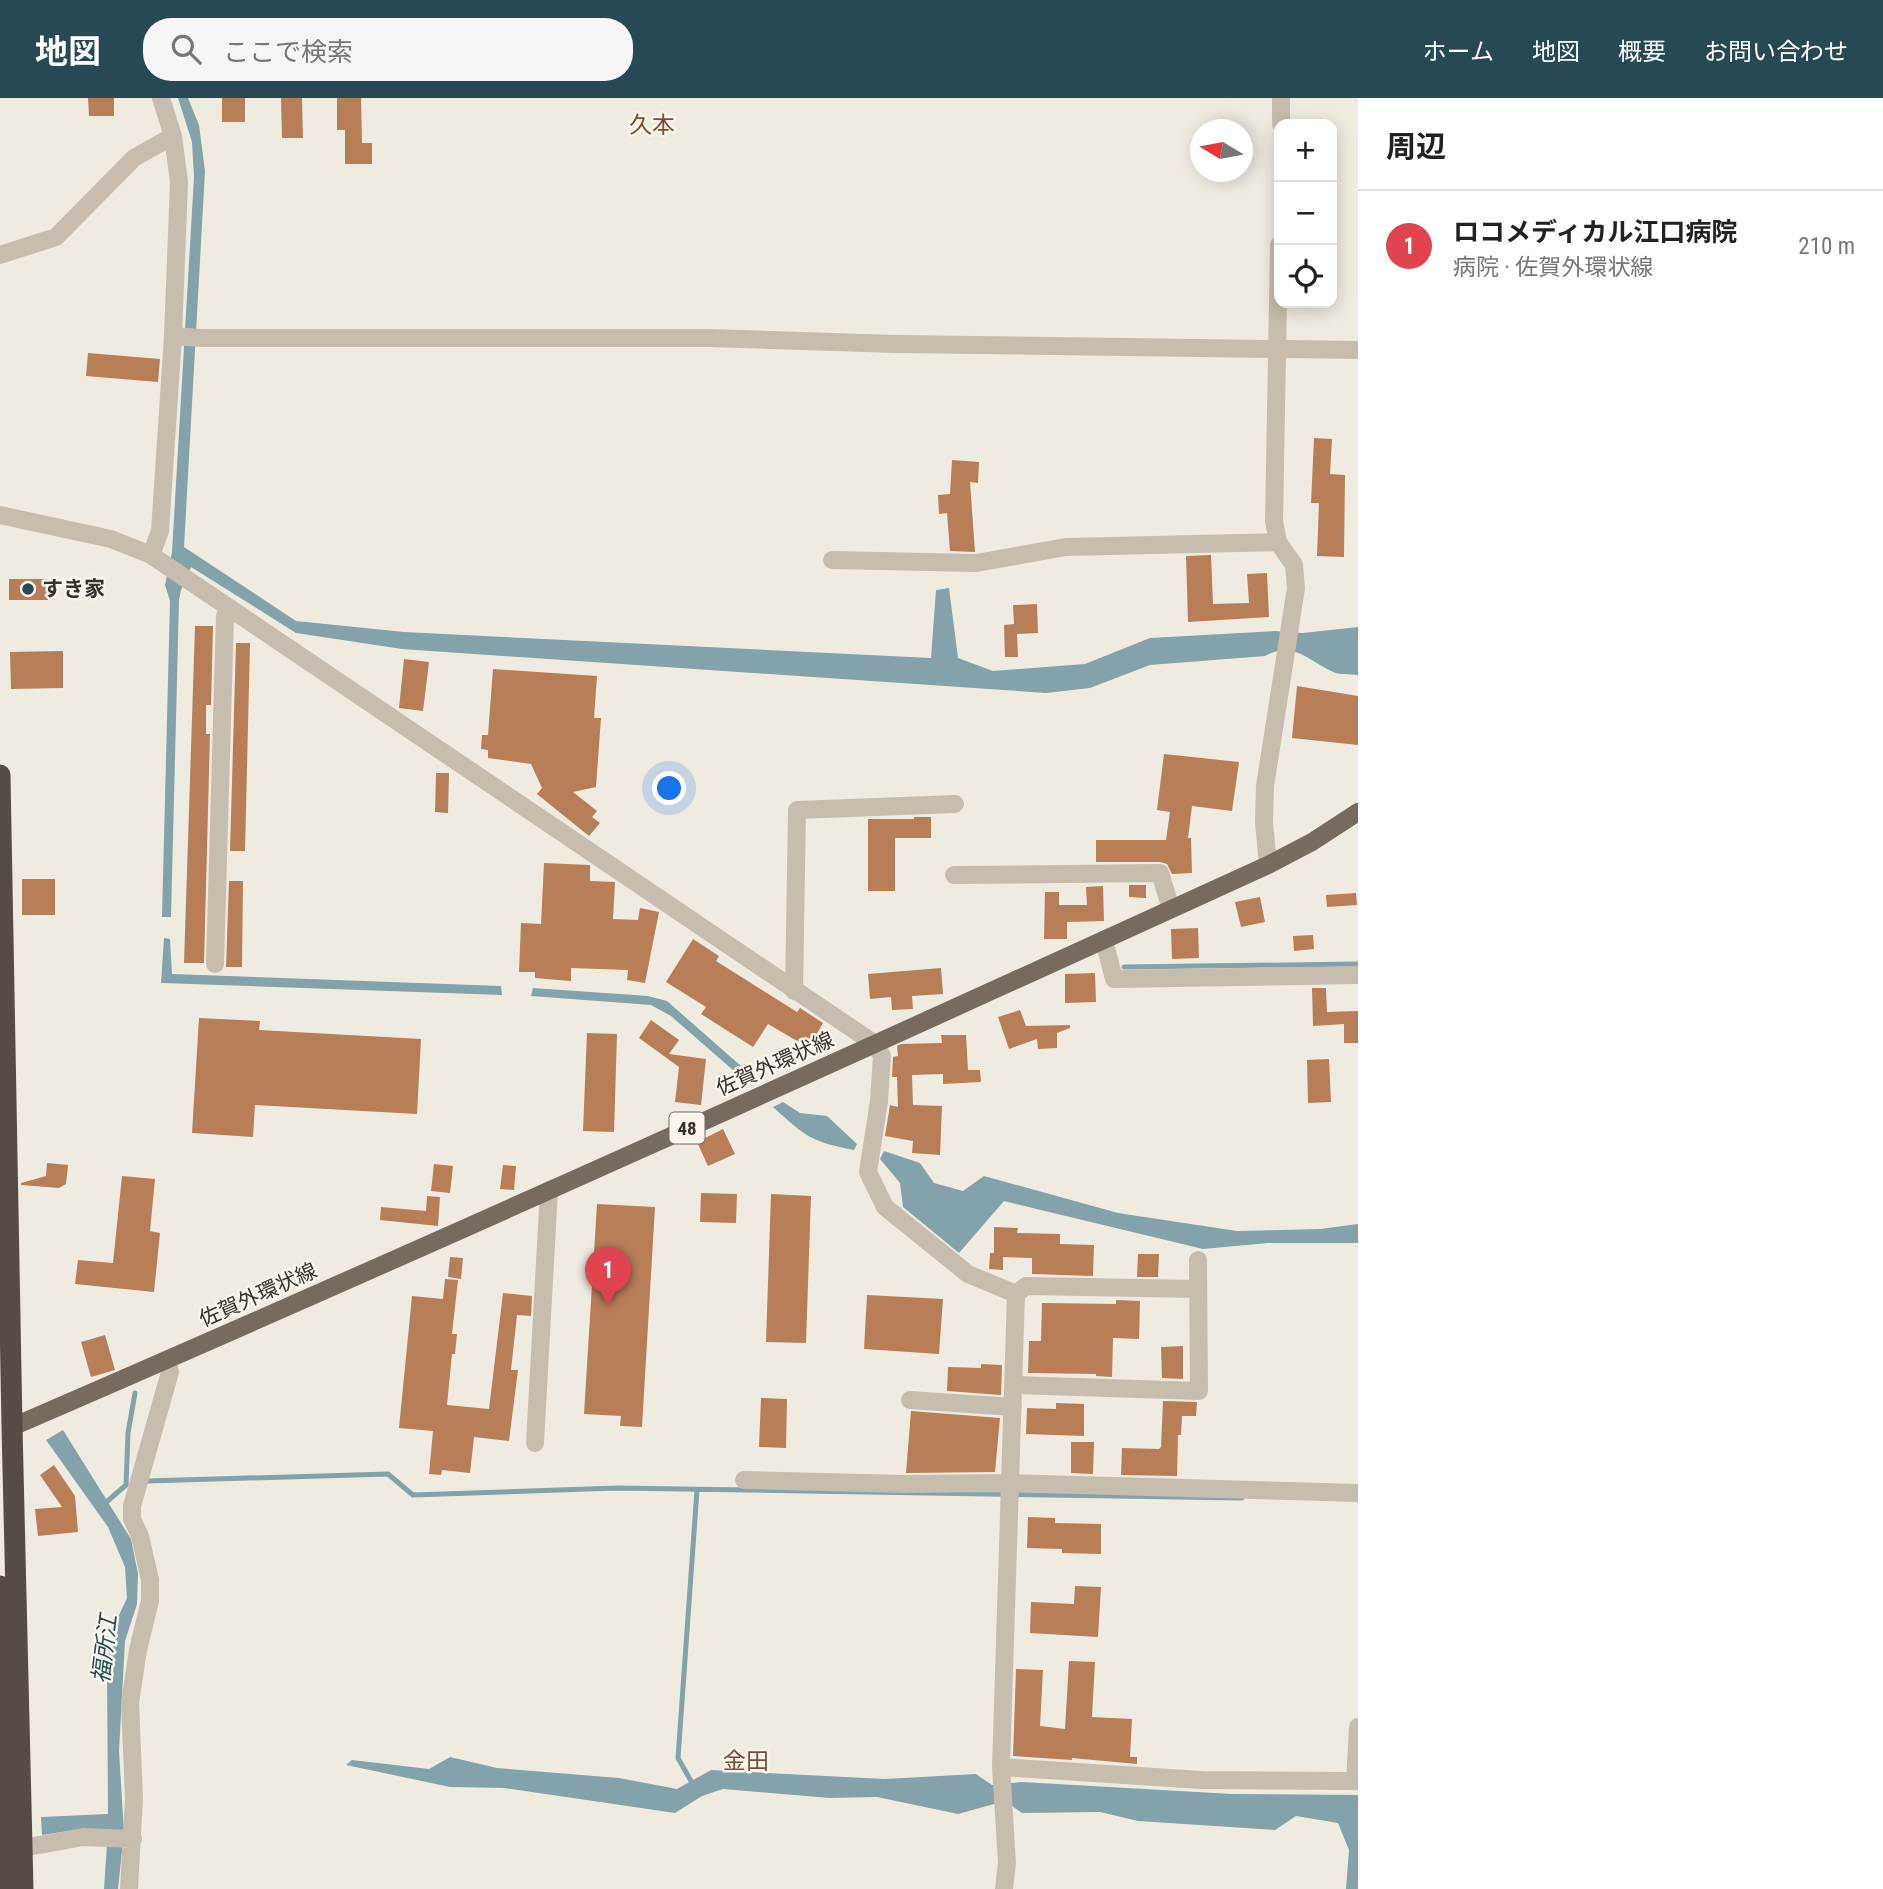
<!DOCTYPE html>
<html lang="ja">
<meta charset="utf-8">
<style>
:root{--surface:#fff;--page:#f6f6f6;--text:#222;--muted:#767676;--line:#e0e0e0;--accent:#264953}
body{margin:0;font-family:"Roboto Condensed","Noto Sans JP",sans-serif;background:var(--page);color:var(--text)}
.controls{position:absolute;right:21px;top:21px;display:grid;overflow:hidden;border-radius:14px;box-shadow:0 4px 18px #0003}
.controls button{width:63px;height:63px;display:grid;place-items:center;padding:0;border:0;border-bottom:2px solid var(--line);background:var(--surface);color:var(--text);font:35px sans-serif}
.compass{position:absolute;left:1190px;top:21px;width:63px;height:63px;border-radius:50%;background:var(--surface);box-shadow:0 4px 18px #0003;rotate:280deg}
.you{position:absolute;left:670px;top:691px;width:24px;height:24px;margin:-18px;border:5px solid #fff;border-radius:50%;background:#1a73e8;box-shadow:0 0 0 10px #1a73e833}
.badge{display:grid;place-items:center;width:46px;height:46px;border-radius:50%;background:var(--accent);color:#fff;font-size:23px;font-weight:700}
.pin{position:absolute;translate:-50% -58px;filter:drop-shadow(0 2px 4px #0008)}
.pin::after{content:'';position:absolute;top:37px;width:24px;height:21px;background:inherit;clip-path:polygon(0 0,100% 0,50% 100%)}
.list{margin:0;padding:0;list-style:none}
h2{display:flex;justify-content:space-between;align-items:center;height:91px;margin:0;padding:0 28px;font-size:30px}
h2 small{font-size:23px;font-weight:400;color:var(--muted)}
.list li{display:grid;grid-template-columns:46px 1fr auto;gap:21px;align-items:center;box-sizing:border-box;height:112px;padding:0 28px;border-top:2px solid var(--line)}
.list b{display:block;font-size:26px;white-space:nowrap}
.list p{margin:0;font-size:23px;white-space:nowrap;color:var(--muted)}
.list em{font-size:23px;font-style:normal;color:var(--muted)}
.icon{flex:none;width:38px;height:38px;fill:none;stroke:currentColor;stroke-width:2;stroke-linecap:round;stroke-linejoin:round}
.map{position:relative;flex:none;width:1358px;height:1791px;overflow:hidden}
header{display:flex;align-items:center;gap:42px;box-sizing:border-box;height:98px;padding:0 35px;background:var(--accent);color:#fff}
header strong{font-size:33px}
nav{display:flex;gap:38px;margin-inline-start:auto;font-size:24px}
.search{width:490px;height:63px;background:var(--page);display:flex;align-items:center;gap:18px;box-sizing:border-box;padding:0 24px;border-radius:28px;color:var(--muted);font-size:26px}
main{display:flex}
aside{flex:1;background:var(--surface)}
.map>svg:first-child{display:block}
</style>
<header>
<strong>地図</strong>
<div class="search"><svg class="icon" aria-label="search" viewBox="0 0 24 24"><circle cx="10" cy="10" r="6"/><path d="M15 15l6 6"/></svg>ここで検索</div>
<nav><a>ホーム</a><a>地図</a><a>概要</a><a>お問い合わせ</a></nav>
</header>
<main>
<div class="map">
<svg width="1358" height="1791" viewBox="0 0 1358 1791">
<rect width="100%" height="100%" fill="#f0ebe1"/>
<path fill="#83a2aa" d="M178,0H188L199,27L205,73L184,449L296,523L404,534L931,560L936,492L949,490L958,560L993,573L1085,566L1150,540L1275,533L1303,535L1358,529V577C1349,576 1338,577 1331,573C1306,561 1293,543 1265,558L1150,567L1090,590L1046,595L402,551L296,535L191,469L181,492L179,502L171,819H162L170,503L165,487L172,454L194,79L192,44Z
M164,840L170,841L172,876L501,888L502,897L161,885Z
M533,890L648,898L667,903L758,983L750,987L671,918L651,907L531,898Z
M783,1004L800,1015L827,1018L857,1046L854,1052C811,1044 805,1038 773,1009Z
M884,1053L920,1065L934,1085L963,1093L984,1078L1118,1115L1237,1133L1320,1131L1358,1126V1145H1268L1203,1151L1004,1103L959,1155L903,1109L900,1085L880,1061Z
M63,1332L131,1441L138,1476L137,1506L125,1543L119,1653L124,1734L118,1791H104L108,1731H82L42,1737L41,1719L108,1716L107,1567L114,1528L127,1500L125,1469L108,1429L46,1342Z
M450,1659L497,1670L619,1680L677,1691L711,1672L885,1681L976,1676L992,1687L1022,1684L1232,1696L1358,1697V1791H1346L1349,1752L1338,1725L1296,1718L1275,1732L1138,1723L1100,1714L1022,1715L1005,1703L958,1716L877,1699L829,1700L723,1691L702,1698L675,1715L504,1690L450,1689L346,1667L352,1662L429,1671Z"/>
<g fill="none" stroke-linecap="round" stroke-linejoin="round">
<path stroke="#83a2aa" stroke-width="5" d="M1124,869L1358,866
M147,1383L388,1376L413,1397L617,1390L1242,1400
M103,1407L126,1387L128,1335L135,1295
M691,1683L678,1660L697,1392"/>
</g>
<path fill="#b77e58" d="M88,0H114V18H89Z
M222,0H245V24H222Z
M281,0H302L303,40H282Z
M337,0H361L362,45H372V66H345V32H337Z
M88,255L160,261L158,284L86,278Z
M1314,340L1332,341L1330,376L1345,377L1344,459L1317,458L1319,405H1311Z
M952,362L979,364L978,385L970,384L975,454L950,453L947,415L939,416L938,397L950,396Z
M1211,457L1213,506L1249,505L1247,476L1267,475L1269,519L1188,524L1186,458Z
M9,481H48V502H9Z
M1037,506L1038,535L1017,536L1018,559H1005L1004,527L1014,526L1013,507Z
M195,528H213L211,607H206V636H210L204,865H184Z
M236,545H250L245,753H230Z
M63,553V590L11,591L10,554Z
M404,561L429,564L423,613L399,610Z
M493,571L597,578L594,620H601L596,689L573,694L597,713L592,719L600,725L589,738L537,696L542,690L531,666L488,660V652L481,651L482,637H488Z
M1297,588L1358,598V647L1292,640Z
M1164,656L1239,664L1232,713L1192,708L1188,740H1191L1192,775L1172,776L1167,766L1160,764H1096V742H1166L1170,714L1157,712Z
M436,675H449L448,715L435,714Z
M914,719H931V740H895V793H868V721H914Z
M544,765L590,767V783L615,784L613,821L638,822L640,810L659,814L645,885L627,882L628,872L571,870V883L535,880V874H519L521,825L541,826Z
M22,781H55V817H22Z
M229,783H243L242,869H226Z
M1129,787H1146V800L1129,799Z
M1103,788L1104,823L1067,824V841H1044L1045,794H1059V807H1087L1086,789Z
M1356,795L1357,807L1327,809L1326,797Z
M1260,799L1265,824L1241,829L1235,804Z
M1198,830L1199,860L1172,861L1171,831Z
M1313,837L1314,851L1294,853L1293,838Z
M693,841L719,858L716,863L797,914L800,910L823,925L809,950L768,926L753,949L701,916L706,909L666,884Z
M941,870L943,896L912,898L913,911L892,912L891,899L870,901L868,876Z
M1095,875L1096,904L1065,905V876Z
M1312,890H1326L1327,914L1358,913V945H1344V926L1313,928Z
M1020,912L1026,928L1070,927V930L1057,935V950L1038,951L1037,941L1009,951L998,919Z
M199,920L260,923L259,932L421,941L417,1016L255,1007L253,1039L192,1035Z
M651,922L679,942L669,956L706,961L701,1007L675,1004L679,969L639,940Z
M587,935L617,936L614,1034L583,1033Z
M941,937H966L968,972H980L981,984L943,986V976L912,977L913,1007L942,1008L940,1057L912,1055L913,1043L885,1038L890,1007L898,1009L897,979H892L893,959L898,958L897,948L901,946L942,945Z
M1329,961L1331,1004L1308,1005L1307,962Z
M723,1031L735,1056L708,1068L697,1044Z
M47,1065L68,1067L66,1086L59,1090L21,1087V1085L46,1078Z
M434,1066L453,1068L450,1095L431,1093Z
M503,1067L516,1068L514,1092L500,1091Z
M122,1078L155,1081L150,1133L160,1135L154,1194L75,1186L78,1162L113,1165Z
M701,1095L737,1096L736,1125L700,1124Z
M771,1096L811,1098L806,1245L766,1244Z
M427,1098L440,1099L438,1128L380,1122L381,1109L426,1113Z
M597,1106L655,1109L642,1329L620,1328L621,1318L584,1316Z
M994,1129L1018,1130L1017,1135L1060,1136V1146L1094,1147L1093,1178L1032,1176V1160L1003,1159V1172L989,1171L990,1155H994Z
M1138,1156H1159L1158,1179H1137Z
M450,1159L463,1160L461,1181L448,1179Z
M445,1181L458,1182L452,1236H457L455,1256H452L447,1307L489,1311L503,1195L532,1198L531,1218L517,1217L511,1272H518L509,1343L474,1339L470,1375L442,1372L441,1377L429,1376L433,1333L399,1330L412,1198L443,1201Z
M867,1197L943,1201L939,1256L864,1251Z
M1116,1202L1140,1203L1139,1241L1113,1240L1112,1279L1096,1278V1276L1028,1275L1029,1243H1041L1042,1205L1116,1206Z
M105,1237L115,1272L91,1279L81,1244Z
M1183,1248V1281L1162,1280L1161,1249Z
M981,1266L1002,1267L1001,1297L947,1293L948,1269L981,1270Z
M761,1300L787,1301L786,1350L759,1349Z
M1163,1303L1197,1304L1196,1318H1182L1181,1337H1178L1177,1378L1121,1377L1122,1350L1159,1351L1161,1349Z
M1056,1305L1084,1306V1338L1026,1336L1027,1310L1056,1311Z
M911,1313L1000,1320L995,1374L906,1375Z
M1071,1344H1094L1093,1376L1071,1375Z
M54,1367L75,1398L78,1434L38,1438L35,1411L62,1409L40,1377Z
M1028,1419L1055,1420V1425L1101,1426V1456L1062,1455V1451L1027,1450Z
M1075,1488L1101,1489L1098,1539L1030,1535L1031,1504L1074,1506Z
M1069,1563L1095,1564L1092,1619L1132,1621L1130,1659H1137V1666L1072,1660V1662L1013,1658L1016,1571L1043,1572L1040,1628L1065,1631Z"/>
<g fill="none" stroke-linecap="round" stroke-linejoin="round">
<path stroke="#c7bdae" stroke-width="18" d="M1281,26V0
M0,157L56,139L134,60L173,38
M173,238L201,240H711L896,246L1358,252
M0,417L111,441L151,457L875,946L882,958L879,1003L868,1074L885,1109L968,1176L1016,1196L1001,1669L1007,1765L1004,1791
M151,457L160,433L173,238L179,84L173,38L161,0
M832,462L976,465L1066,449L1278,444
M1268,767L1264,724L1265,688L1296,490L1294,467L1278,444L1274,423L1279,147
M954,777L1160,775L1171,811
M1104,842L1114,881L1358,877
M215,866L225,518L230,510
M794,893L797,712L955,706
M1016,1196L1026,1188L1198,1191
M1013,1287L1199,1293L1198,1162
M910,1302L1013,1309
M535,1345L549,1092
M744,1382L904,1386L1010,1385L1358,1395
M1001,1669L1201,1682L1358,1683
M1355,1683L1358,1629
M23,1750L83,1739L133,1741
M129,1791L134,1700L130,1605L138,1552L150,1503V1482L140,1438L132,1421V1408L170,1274L167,1263"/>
<path stroke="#776a5e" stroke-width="18" d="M12,1329C433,1147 850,958 1268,767L1312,744L1358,714"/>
<path stroke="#574c43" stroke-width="21" d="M0,677L12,1329L23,1791
M0,1488L6,1791"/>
</g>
<circle fill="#264953" stroke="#f8f5ed" stroke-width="2.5" cx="28" cy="491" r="7"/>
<g text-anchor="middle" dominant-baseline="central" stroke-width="5" stroke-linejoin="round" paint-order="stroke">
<rect fill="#f8f5ed" stroke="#716c65" stroke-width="2" x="669.5" y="1014.5" width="35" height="31" rx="5"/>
<g font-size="19" font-weight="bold" fill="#37312b">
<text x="687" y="1030">48</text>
</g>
<g font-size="21" font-weight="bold" fill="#37312b" stroke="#f8f5ed" text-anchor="start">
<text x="42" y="491">すき家</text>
</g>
<g font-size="21" fill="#37312b" stroke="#f8f5ed">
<text transform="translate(775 966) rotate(-24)">佐賀外環状線</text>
<text transform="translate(258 1197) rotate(-24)">佐賀外環状線</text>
</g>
<g font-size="23" fill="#7c4d2e" stroke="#f8f5ed">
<text x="652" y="27">久本</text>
<text x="746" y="1663">金田</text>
</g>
<g font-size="23" font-style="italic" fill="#264953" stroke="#f8f5ed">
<text transform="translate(105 1551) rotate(-83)">福所江</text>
</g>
</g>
</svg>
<div class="controls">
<button>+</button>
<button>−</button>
<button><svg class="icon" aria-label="locate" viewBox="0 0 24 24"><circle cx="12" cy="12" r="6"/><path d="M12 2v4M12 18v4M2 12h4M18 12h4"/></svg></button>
</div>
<svg class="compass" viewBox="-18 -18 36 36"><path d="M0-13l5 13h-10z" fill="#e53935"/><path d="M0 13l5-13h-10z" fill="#767676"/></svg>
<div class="you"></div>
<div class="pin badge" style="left:608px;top:1207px;background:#e0444e">1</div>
</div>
<aside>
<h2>周辺<small></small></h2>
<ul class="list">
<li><span class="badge" style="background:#e0444e">1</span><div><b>ロコメディカル江口病院</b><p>病院 · 佐賀外環状線</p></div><em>210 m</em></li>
</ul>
</aside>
</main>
